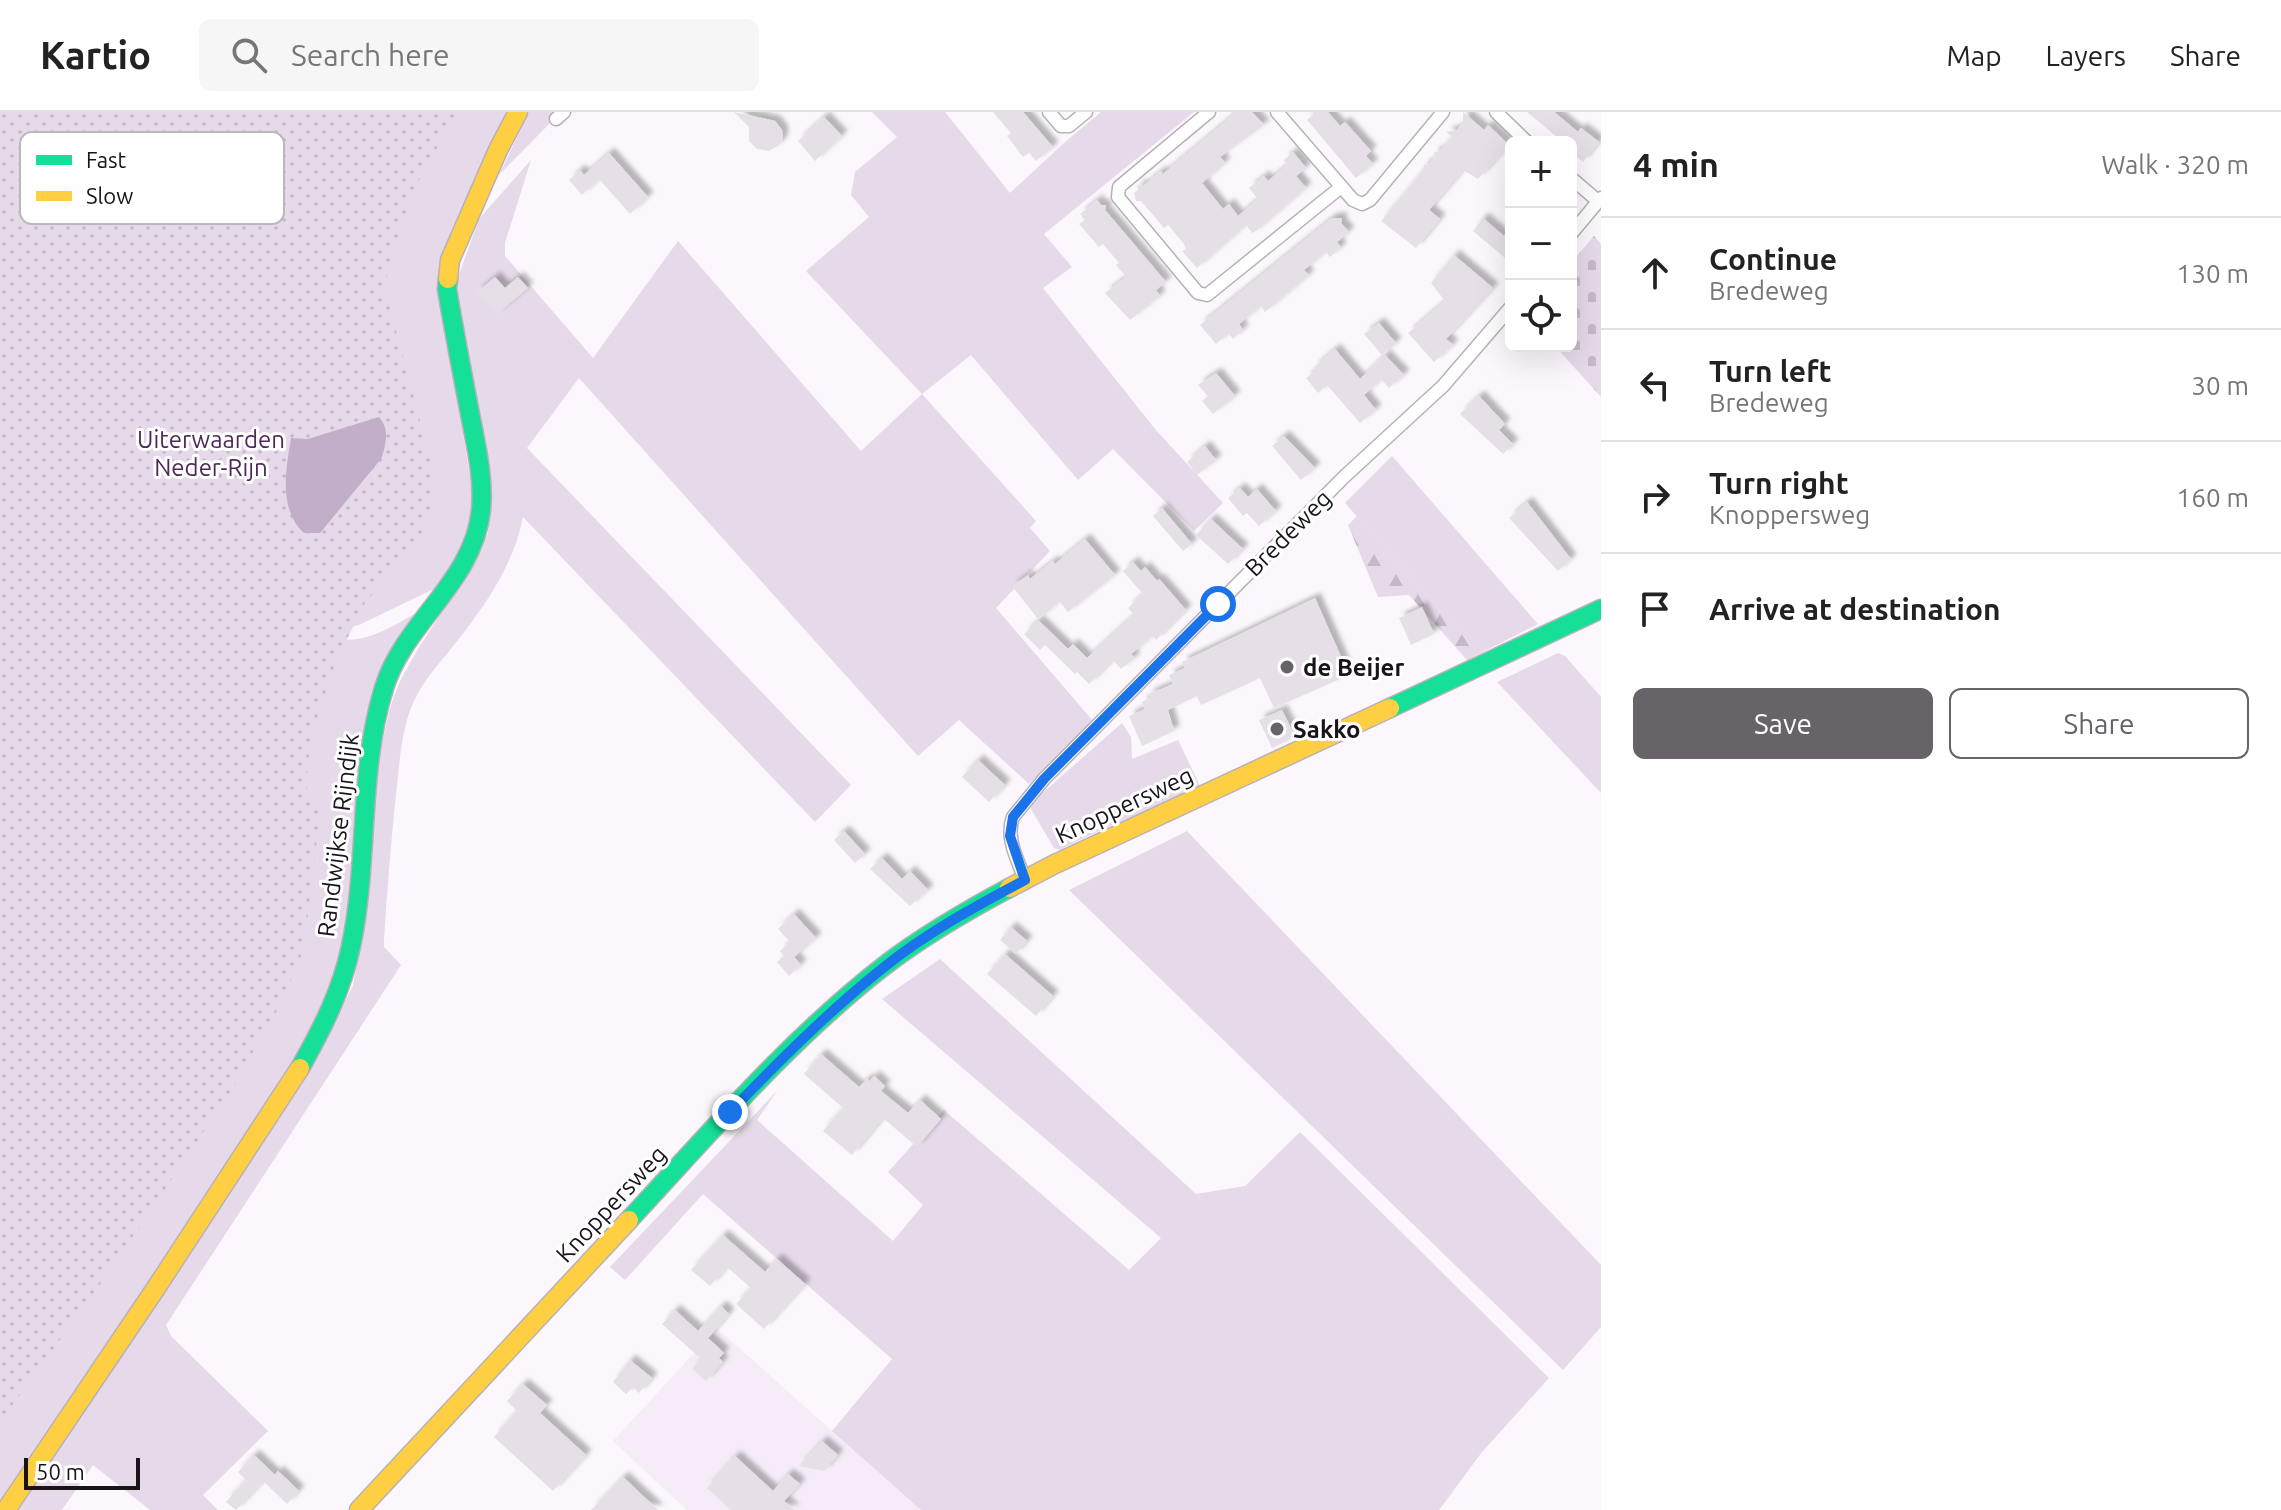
<!DOCTYPE html>
<meta charset="utf-8">
<style>
:root{--surface:#fff;--page:#f6f6f6;--text:#222;--muted:#767676;--line:#e0e0e0;--accent:#676369}
body{margin:0;font-family:Ubuntu,sans-serif;background:var(--page);color:var(--text)}
.controls{position:absolute;right:24px;top:24px;display:grid;overflow:hidden;border-radius:12px;box-shadow:0 8px 32px #0002}
.controls button{width:72px;height:72px;display:grid;place-items:center;padding:0;border:0;border-bottom:2px solid var(--line);background:var(--surface);color:var(--text);font:40px sans-serif}
.scale{position:absolute;left:24px;bottom:20px;width:116px;box-sizing:border-box;padding-left:8px;border:4px solid #18141a;border-top:0;font-size:22px;line-height:28px;white-space:nowrap;color:#18141a;-webkit-text-stroke:6px #fff;paint-order:stroke}
.stop{position:absolute;width:24px;height:24px;margin:-18px;border:6px solid #1a73e8;border-radius:50%;background:#fff}
.stop.end{background:#1a73e8;border-color:#fff;box-shadow:0 2px 8px #0008}
.list{margin:0;padding:0;list-style:none}
h2{display:flex;justify-content:space-between;align-items:center;height:104px;margin:0;padding:0 32px;font-size:34px}
h2 small{font-size:26px;font-weight:400;color:var(--muted)}
.list li{display:grid;grid-template-columns:52px 1fr auto;gap:24px;align-items:center;box-sizing:border-box;height:112px;padding:0 32px;border-top:2px solid var(--line)}
.list b{display:block;font-size:30px;white-space:nowrap}
.list p{margin:0;font-size:26px;white-space:nowrap;color:var(--muted)}
.list em{font-size:26px;font-style:normal;color:var(--muted)}
.actions{display:flex;gap:16px;padding:24px 32px}
.actions a{flex:1;padding:18px 0;border:2px solid var(--accent);border-radius:12px;text-align:center;font-size:28px;color:var(--accent)}
.actions .main{background:var(--accent);color:#fff}
.icon{flex:none;width:44px;height:44px;fill:none;stroke:currentColor;stroke-width:2;stroke-linecap:round;stroke-linejoin:round}
.map{position:relative;flex:none;width:1601px;height:1398px;overflow:hidden}
header{display:flex;align-items:center;gap:48px;box-sizing:border-box;height:112px;padding:0 40px;background:var(--surface);border-bottom:2px solid var(--line)}
header strong{font-size:38px}
nav{display:flex;gap:44px;margin-inline-start:auto;font-size:28px}
.search{width:560px;height:72px;background:var(--page);display:flex;align-items:center;gap:20px;box-sizing:border-box;padding:0 28px;border-radius:12px;color:var(--muted);font-size:30px}
main{display:flex}
aside{flex:1;background:var(--surface)}
.map>svg:first-child{display:block}
</style>
<header>
<strong>Kartio</strong>
<div class="search"><svg class="icon" aria-label="search" viewBox="0 0 24 24"><circle cx="10" cy="10" r="6"/><path d="M15 15l6 6"/></svg>Search here</div>
<nav><a>Map</a><a>Layers</a><a>Share</a></nav>
</header>
<main>
<div class="map">
<svg width="1601" height="1398" viewBox="0 0 1601 1398">
<defs>
<pattern id="forest-firs" width="22" height="20" patternUnits="userSpaceOnUse" patternTransform="scale(2)"><rect width="22" height="20" fill="#e6d9e9"/><path d="M5 1l3.5 6h-7zM16 11l3.5 6h-7z" fill="#c5b9c7"/></pattern>
<pattern id="cemetery-stones" width="16" height="16" patternUnits="userSpaceOnUse" patternTransform="scale(2)"><rect width="16" height="16" fill="#e6d9e9"/><path d="M2 7V4a2 2 0 0 1 4 0v3zM10 15v-3a2 2 0 0 1 4 0v3z" fill="#c5b9c7"/></pattern>
<pattern id="park-dots" width="8" height="8" patternUnits="userSpaceOnUse" patternTransform="scale(2)"><rect width="8" height="8" fill="#e6d9e9"/><path d="M2 2h.1M6 6h.1" fill="none" stroke="#c5b9c7" stroke-width="1.8" stroke-linecap="round"/></pattern>
<filter id="shadow"><feDropShadow dx="5.5" dy="-5.5" stdDeviation="2" flood-color="#0004"/></filter>
</defs>
<rect width="100%" height="100%" fill="#fbf7fc"/>
<path fill="#f5ecf8" d="M717,1216L832,1319L921,1398H687L613,1329Z"/>
<path fill="#e6d9e9" d="M203,0H512L442,197L475,393L464,438L442,473L359,513L349,515L341,527C370,532 402,508 427,495L393,545L342,843L327,890L310,922L0,1397V121Z
M529,0H553L549,12L499,63Z
M872,0H945L1010,81L1065,30L1101,0H1194L1044,122L1072,155L1043,176L1155,317L1223,391L1194,419L1113,337L1078,368L971,243L922,282L1036,409L1030,416L1050,439L996,496L1093,609L1029,672L959,608L918,644L579,266L527,336L851,673L815,710L523,405C514,451 487,491 458,528C445,545 429,561 418,581C401,611 400,649 396,682C391,730 387,779 384,828V835L401,853L166,1213L171,1224L268,1319L203,1383L218,1398H150L93,1353L62,1398H19L153,1194L338,902L353,874L358,845L377,654L390,596L399,571L418,537L481,439L488,421L489,400L456,171L479,107L531,48L505,131V144L593,246L678,129L861,339L922,282L806,159L869,105L851,83L855,60L897,25Z
M1392,344L1538,512L1479,542L1345,391Z
M1558,541L1565,544L1601,585V681L1497,570Z
M1122,611L1131,625L1132,647L1178,628L1201,676C1154,697 1105,714 1060,738L1054,736L1031,697V691Z
M1187,719L1601,1153V1215L1563,1258L1069,778Z
M940,847L1196,1082L1245,1074L1300,1020L1549,1266L1482,1340L1439,1398H921L832,1319L892,1247L703,1082L625,1168L610,1155L777,979L757,1008L893,1129L923,1093L888,1060L944,998L1129,1158L1161,1126L882,887Z"/>
<path fill="url(#forest-firs)" d="M1357,404L1479,542L1467,548L1409,483L1378,485L1348,413Z"/>
<path fill="url(#cemetery-stones)" d="M1594,124L1601,132V285L1555,234H1571V151Z"/>
<path fill="url(#park-dots)" d="M0,0H457L413,79L384,173L430,347L431,396L424,416L414,434L365,491L335,551L311,623L306,673L311,691L321,695L305,826L301,844L279,895L227,985L104,1167L0,1310Z"/>
<path fill="#c2aec8" d="M379,305C390,317 386,333 381,347L320,421H304C278,397 286,357 291,326L308,327Z"/>
<path fill="#e6dfe7" filter="url(#shadow)" d="M734,0L775,9L782,18L783,25L780,32L769,39L757,37L749,29V15Z
M993,0H1023L1053,35L1036,49L1029,41L1023,45L1007,24L1011,21Z
M1237,0H1252L1264,13L1220,45L1225,51L1202,71L1223,97L1229,92L1238,104L1258,87L1249,76L1264,64L1268,69L1287,53L1284,48L1293,40L1306,56L1296,64L1306,76L1256,119L1252,121L1246,113L1197,156L1182,139L1186,137L1184,132L1168,113L1164,116L1141,89H1136L1134,81L1138,78V73L1143,74L1161,59L1163,62Z
M1317,0H1328L1340,14L1345,10L1371,39L1366,44L1373,52L1356,66L1307,8Z
M1463,0L1484,18L1488,13L1509,33L1478,67L1463,58L1429,98L1440,107L1416,136L1381,109L1424,57V53L1429,52L1435,45L1434,40H1439L1452,25L1446,20L1457,18L1463,11Z
M1527,0H1554L1578,20L1581,16L1599,30L1583,50L1571,40V30H1563Z
M824,5L842,24L815,49L798,29Z
M609,41L648,85L630,102L599,67L582,83L569,68L580,58L584,63Z
M1097,88L1101,93H1106L1105,98L1166,170L1156,178L1160,184L1130,208L1105,181L1126,165L1116,153L1119,151L1103,132L1099,135L1079,112L1085,108L1080,102Z
M1332,106H1342L1341,111L1349,120L1337,130L1341,136L1330,145L1326,140L1304,158L1309,163L1265,200L1261,194L1239,212L1243,218L1233,227L1228,221L1216,232L1200,213Z
M1483,106L1504,124L1511,116V151L1473,119Z
M1454,143L1493,176L1446,227L1453,233L1434,250L1408,221L1445,189L1431,171Z
M495,165L505,176L518,165L528,176L497,202L477,180Z
M1379,211L1396,231L1382,243L1364,222Z
M1335,237L1360,267L1385,243L1404,263L1389,276L1381,267L1364,283L1376,298L1360,311L1327,273L1318,281L1306,266L1316,258L1314,255Z
M1216,261L1235,284L1213,302L1202,289L1208,284L1198,273Z
M1479,284L1505,312L1499,318L1513,332L1503,342L1460,302Z
M1284,324L1315,356L1301,368L1272,334Z
M1205,334L1216,348L1197,363L1187,350Z
M1240,376L1248,385L1257,377L1276,399L1259,414L1247,401L1243,404L1228,386Z
M1527,390L1571,447L1558,459L1509,406Z
M1162,396L1192,432L1183,439L1153,404Z
M1211,407L1243,437L1228,452L1196,423Z
M1085,427L1115,463L1068,500L1060,490L1038,507L1012,474L1028,463L1030,467L1053,449L1055,452Z
M1133,450L1141,459L1145,455L1157,469L1159,467L1186,498L1156,528L1153,524L1131,542L1135,546L1121,557L1113,548L1089,572L1077,560L1075,562L1045,533L1040,538L1024,522L1038,508L1068,537L1073,532L1087,546L1134,503L1128,496L1143,482L1123,459Z
M1315,486L1349,563L1274,596L1260,566L1201,593L1197,584L1168,598L1174,619L1142,634L1129,604L1145,597L1142,590L1151,585L1149,582L1173,572L1169,563L1185,556L1182,550Z
M1422,495L1434,522L1411,533L1399,506Z
M1282,598L1295,625L1272,636L1259,608Z
M978,648L1005,673L989,690L962,665Z
M844,719L865,742L855,751L834,728Z
M882,746L902,767L910,759L928,778L910,794L870,757Z
M794,802L816,826L794,845L801,853L789,864L777,850L784,844L780,839L790,830L778,817Z
M1011,815L1027,829L1016,842L1000,828Z
M1005,842L1053,884L1036,904L987,862Z
M821,942L859,975L867,967L870,969L874,964L885,974L881,979L908,1001L920,988L941,1007L917,1035L883,1006L852,1043L823,1019L843,996L804,962Z
M723,1123L765,1160L777,1147L805,1172L764,1217L736,1192L751,1176L727,1155L710,1174L691,1158Z
M721,1194L729,1202L708,1226L724,1241L719,1246L723,1250L706,1269L692,1257L701,1247L662,1212L675,1198L698,1219Z
M630,1248L652,1266L639,1281L633,1275L626,1282L613,1270Z
M523,1272L547,1293L540,1301L586,1343L553,1379L494,1325L517,1299L507,1289Z
M822,1329L838,1343L824,1359L799,1354Z
M254,1343L275,1363L278,1359L299,1379L287,1392L263,1369L236,1398L226,1390L246,1368L238,1360Z
M735,1344L773,1379L788,1362L800,1372L784,1389L794,1398H731L707,1376Z
M623,1365L658,1398H591Z"/>
<g fill="none" stroke-linecap="round" stroke-linejoin="round">
<g stroke="#b6b2b7" stroke-width="15">
<path id="street" d="M1049,0L1061,14H1069L1086,0
M1209,0L1119,75L1118,85L1198,181L1207,183L1341,75
M1277,0L1353,88L1362,92L1370,88L1443,0
M1496,0L1527,30
M556,7L564,0
M1571,66L1598,89
M1571,122L1601,86
M1025,768C1018,748 1005,726 1013,705L1044,667L1345,364L1443,274L1511,195"/>
</g>
<g stroke="#b6b2b7" stroke-width="21">
<path id="fast" d="M1390,596L1601,497
M300,956C322,917 342,878 351,834C369,749 358,660 384,576C404,510 474,470 481,398C484,366 476,333 470,302C462,260 454,219 447,177L448,167
M629,1108C710,1021 790,927 884,854C923,824 966,799 1009,776"/>
</g>
<g stroke="#b6b2b7" stroke-width="21">
<path id="slow" d="M448,167L450,148L498,38L518,0
M1009,776L1055,752L1390,596
M6,1398L156,1176L300,956
M359,1398L629,1108"/>
</g>
<use href="#street" stroke="#fefeff" stroke-width="12"/>
<use href="#fast" stroke="#16e098" stroke-width="18"/>
<use href="#slow" stroke="#ffcf43" stroke-width="18"/>
</g>
<g fill="none" stroke-linecap="round" stroke-linejoin="round">
<path stroke="#1a73e8" stroke-width="10" d="M730,1000C779,949 828,900 883,856C926,821 976,794 1025,768L1010,724L1013,705L1044,667L1218,492"/>
</g>
<g fill="#676369" stroke="#fff" stroke-width="3">
<circle cx="1287" cy="555" r="8"/>
<circle cx="1277" cy="617" r="8"/>
</g>
<g text-anchor="middle" dominant-baseline="central" stroke-width="6" stroke-linejoin="round" paint-order="stroke">
<g font-size="24" fill="#4f2a59" stroke="#fff">
<text x="211" y="327">Uiterwaarden<tspan x="211" dy="28">Neder-Rijn</tspan></text>
</g>
<g font-size="24" fill="#18141a" stroke="#fff">
<text transform="translate(1288 421) rotate(-45)">Bredeweg</text>
<text transform="translate(1124 693) rotate(-25)">Knoppersweg</text>
<text transform="translate(338 723) rotate(-83)">Randwijkse Rijndijk</text>
<text transform="translate(611 1092) rotate(-47)">Knoppersweg</text>
</g>
<g font-size="24" font-weight="bold" fill="#18141a" stroke="#fff" text-anchor="start">
<text x="1303" y="555">de Beijer</text>
<text x="1293" y="617">Sakko</text>
</g>
</g>
<rect x="20" y="20" width="264" height="92" rx="12" fill="#fff" stroke="#bab8ba" stroke-width="2"/>
<rect x="36" y="43" width="36" height="10" fill="#16e098"/>
<rect x="36" y="79" width="36" height="10" fill="#ffcf43"/>
<g font-size="22" fill="#18141a">
<text x="86" y="56">Fast</text>
<text x="86" y="92">Slow</text>
</g>
</svg>
<div class="controls">
<button>+</button>
<button>−</button>
<button><svg class="icon" aria-label="locate" viewBox="0 0 24 24"><circle cx="12" cy="12" r="6"/><path d="M12 2v4M12 18v4M2 12h4M18 12h4"/></svg></button>
</div>
<div class="scale">50 m</div>
<div class="stop" style="left:1218px;top:492px"></div>
<div class="stop end" style="left:730px;top:1000px"></div>
</div>
<aside>
<h2>4 min<small>Walk · 320 m</small></h2>
<ul class="list">
<li><svg class="icon" aria-label="ahead" viewBox="0 0 24 24"><path d="M12 20V5M6 11l6-6 6 6"/></svg><div><b>Continue</b><p>Bredeweg</p></div><em>130 m</em></li>
<li><svg class="icon" aria-label="left" viewBox="0 0 24 24"><path d="M17 20v-9H6M10 6l-5 5 5 5"/></svg><div><b>Turn left</b><p>Bredeweg</p></div><em>30 m</em></li>
<li><svg class="icon" aria-label="right" viewBox="0 0 24 24"><path d="M7 20v-9h11M14 6l5 5-5 5"/></svg><div><b>Turn right</b><p>Knoppersweg</p></div><em>160 m</em></li>
<li><svg class="icon" aria-label="arrive" viewBox="0 0 24 24"><path d="M6 21V4h12l-3 4 3 4H6"/></svg><div><b>Arrive at destination</b></div></li>
</ul>
<div class="actions"><a class="main">Save</a><a>Share</a></div>
</aside>
</main>
